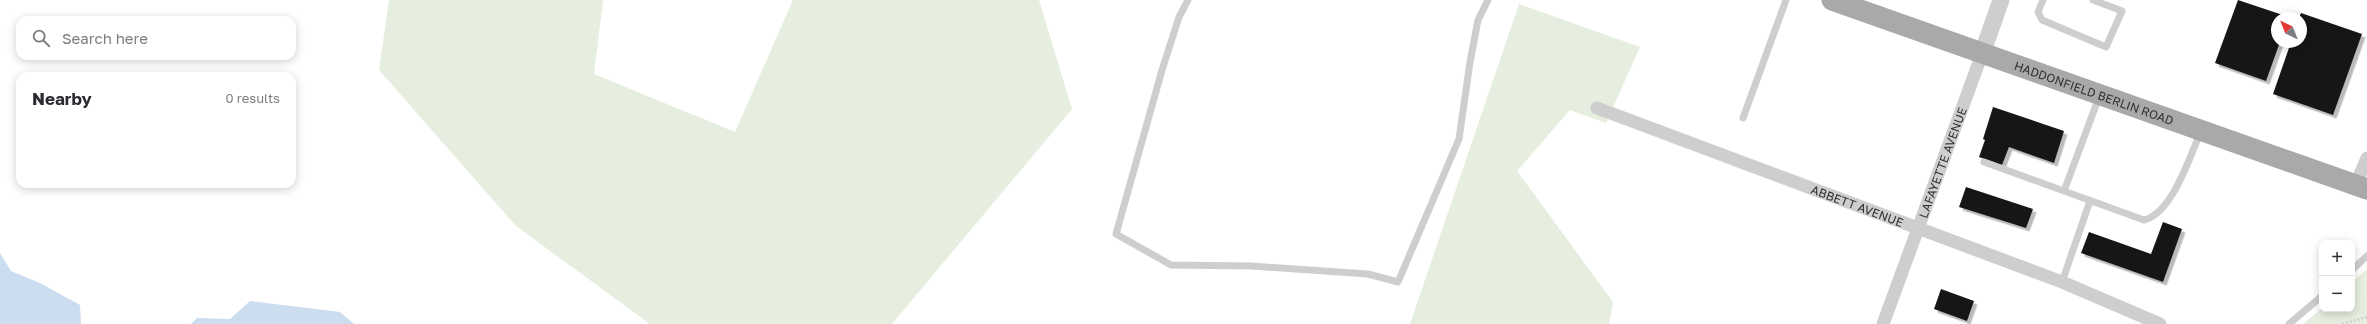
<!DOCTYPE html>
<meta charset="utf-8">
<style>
:root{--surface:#fff;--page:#f2f2f3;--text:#2b2b33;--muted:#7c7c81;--line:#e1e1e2}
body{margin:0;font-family:"Golos Text",sans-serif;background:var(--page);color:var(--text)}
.controls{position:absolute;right:12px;bottom:12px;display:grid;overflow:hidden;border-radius:8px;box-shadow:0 2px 10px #0003}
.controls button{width:36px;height:36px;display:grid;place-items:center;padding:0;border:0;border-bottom:1px solid var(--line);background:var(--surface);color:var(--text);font:20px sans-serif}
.compass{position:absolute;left:2271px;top:12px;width:36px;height:36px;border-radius:50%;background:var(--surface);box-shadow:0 2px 10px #0003;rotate:317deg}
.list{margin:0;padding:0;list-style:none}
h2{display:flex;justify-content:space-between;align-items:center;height:52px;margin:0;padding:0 16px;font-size:17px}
h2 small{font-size:13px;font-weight:400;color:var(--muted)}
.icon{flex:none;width:22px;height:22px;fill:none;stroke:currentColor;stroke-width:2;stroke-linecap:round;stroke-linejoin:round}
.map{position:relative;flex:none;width:2367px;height:324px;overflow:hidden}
.search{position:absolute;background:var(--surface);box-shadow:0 2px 10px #0003;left:16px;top:16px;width:280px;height:44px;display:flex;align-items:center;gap:10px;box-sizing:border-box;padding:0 14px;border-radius:12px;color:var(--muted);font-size:15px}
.panel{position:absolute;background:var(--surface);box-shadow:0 2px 10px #0003;left:16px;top:72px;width:280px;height:116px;border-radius:12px}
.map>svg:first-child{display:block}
</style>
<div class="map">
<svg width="2367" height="324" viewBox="0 0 2367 324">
<defs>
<filter id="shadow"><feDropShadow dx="3.5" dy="3.5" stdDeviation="0" flood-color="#0004"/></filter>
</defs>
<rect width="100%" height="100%" fill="#fff"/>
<path fill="#e6eedf" d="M389,0H603L594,74L735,132L793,0H1039L1072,109L892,324H650L516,226L379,70Z
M1519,4L1640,47L1606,123L1570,110L1517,171L1613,302L1609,324H1410Z
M2367,269V324H2303L2322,308L2352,309V282Z"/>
<path fill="#cbddef" d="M0,232V253L11,271L40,283L80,305L81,324H0Z
M250,301L340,312L354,324H191L197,318L230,319Z"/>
<path fill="#181818" filter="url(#shadow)" d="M2238,0L2289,17L2277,18V42H2280L2266,81L2215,63Z
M2301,13L2362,34L2333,115L2273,94L2291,42H2301L2299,18Z
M1993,107L2064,131L2054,163L2009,147L2002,165L1979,157L1985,140L1983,139Z
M1966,187L2033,209L2026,228L1959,207Z
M2163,222L2182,229L2163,282L2081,253L2089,232L2151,254Z
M1941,289L1974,301L1967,321L1934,309Z"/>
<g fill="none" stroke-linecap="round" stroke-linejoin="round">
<path stroke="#cecece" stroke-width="2.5" stroke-dasharray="2 2" stroke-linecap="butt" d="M2342,324L2367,317"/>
<path stroke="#cecece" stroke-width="7" d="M1188,0L1179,17L1162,70L1116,234L1171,265L1251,266L1368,274L1398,282L1459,139L1470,62L1478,20L1488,0
M2043,0L2038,12L2042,20L2106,47L2122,11L2093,0
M1743,118L1786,0
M1984,162L2144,220C2172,214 2190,156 2201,131
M2064,191L2099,97
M2352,270L2367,256
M2062,282L2090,201
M2289,324L2322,296"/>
<g stroke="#cecece" stroke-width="13">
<path id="s1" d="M1597,108L2062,282L2160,324"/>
<path d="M2356,184L2367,158"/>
<path id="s2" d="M1883,324L1982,54"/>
</g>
<path stroke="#cecece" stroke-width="17" d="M1982,54L2001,0"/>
<path stroke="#a9a9a9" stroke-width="21" id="s3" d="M1832,0L2367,189"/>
</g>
<g text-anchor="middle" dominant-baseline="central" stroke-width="4" stroke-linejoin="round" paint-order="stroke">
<g font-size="12" fill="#313131" stroke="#fff">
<text stroke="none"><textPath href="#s3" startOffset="278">HADDONFIELD BERLIN ROAD</textPath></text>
<text stroke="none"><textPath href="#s2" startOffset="172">LAFAYETTE AVENUE</textPath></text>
<text stroke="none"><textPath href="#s1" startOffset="278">ABBETT AVENUE</textPath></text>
</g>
</g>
</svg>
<div class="controls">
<button>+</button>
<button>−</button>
</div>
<svg class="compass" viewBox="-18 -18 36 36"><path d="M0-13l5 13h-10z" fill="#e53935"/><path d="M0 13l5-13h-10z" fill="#7c7c81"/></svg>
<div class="search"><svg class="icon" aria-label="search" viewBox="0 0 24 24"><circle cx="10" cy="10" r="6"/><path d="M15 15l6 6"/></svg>Search here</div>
<section class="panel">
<h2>Nearby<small>0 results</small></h2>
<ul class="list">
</ul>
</section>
</div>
